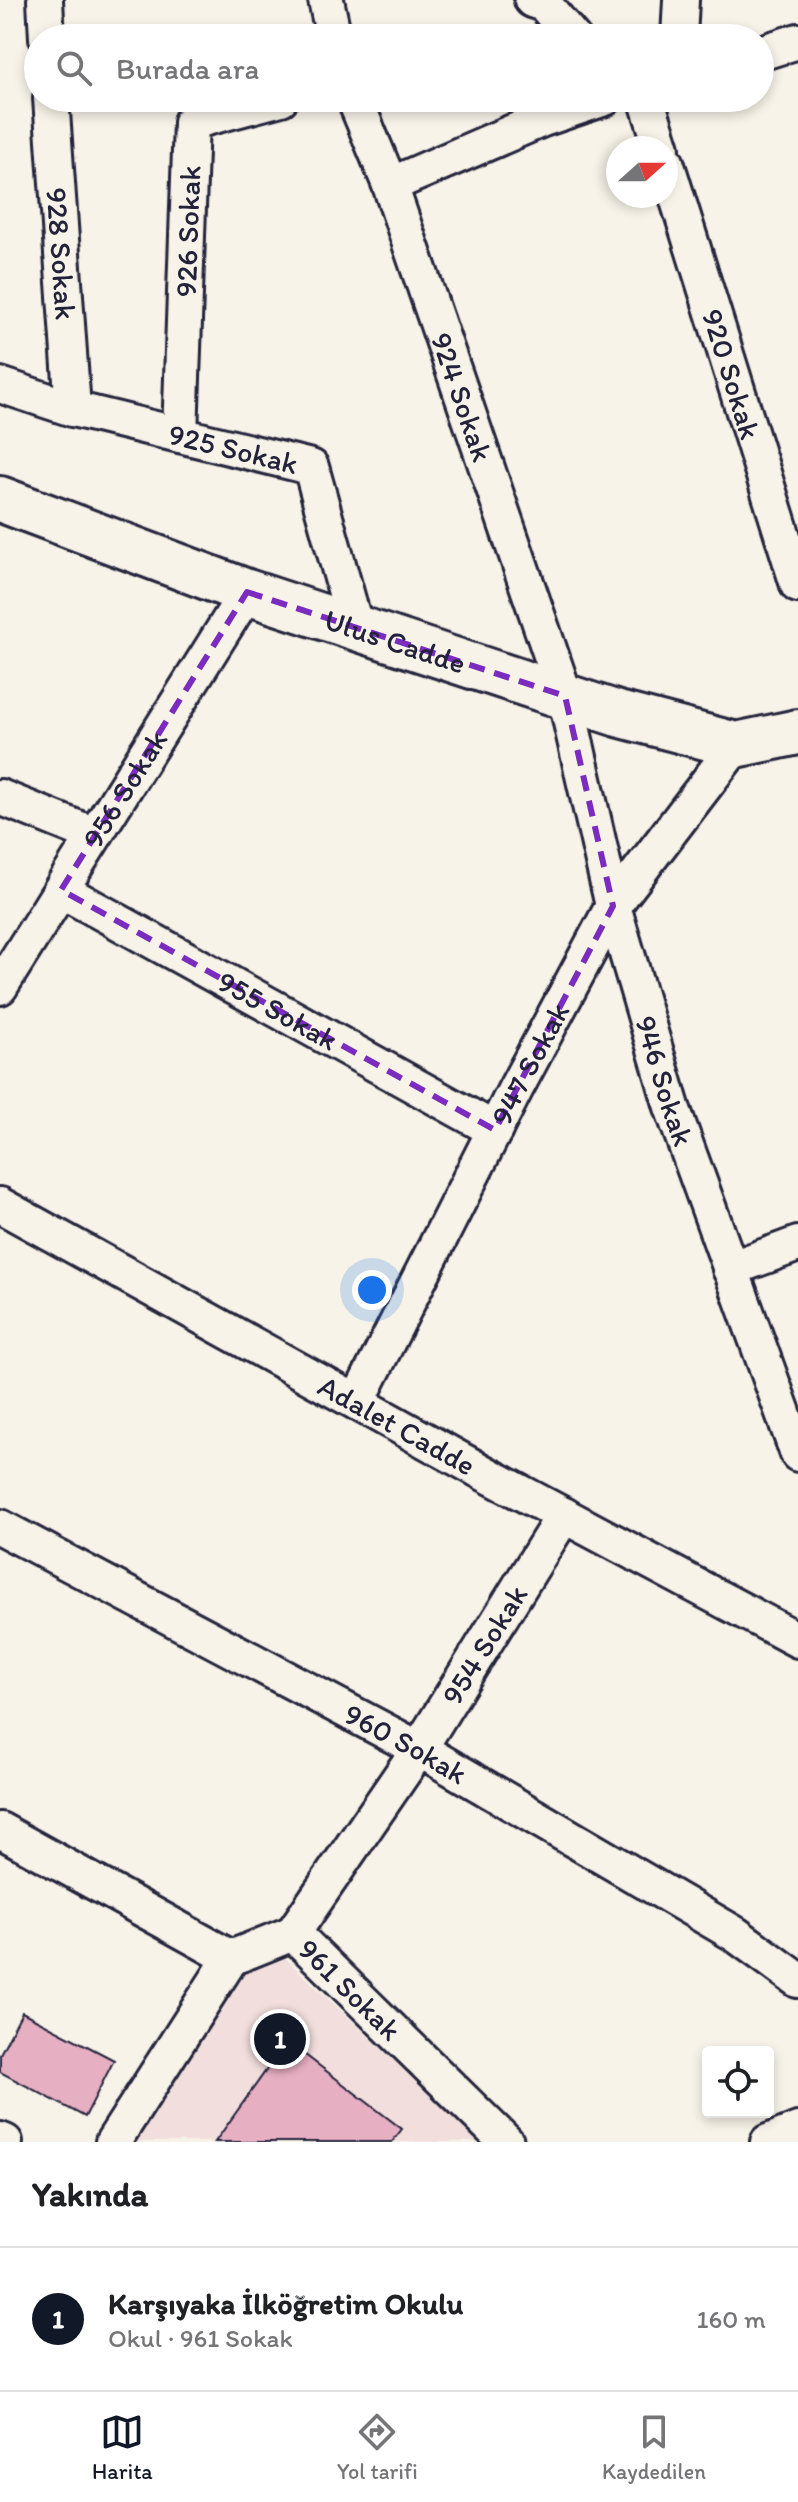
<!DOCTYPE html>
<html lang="tr">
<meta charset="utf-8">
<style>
:root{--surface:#fff;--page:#f2f2f2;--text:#202124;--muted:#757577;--line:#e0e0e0;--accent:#111827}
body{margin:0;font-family:Itim,sans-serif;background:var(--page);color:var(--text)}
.controls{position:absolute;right:24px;bottom:24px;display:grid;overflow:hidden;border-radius:8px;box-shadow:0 4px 12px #0003}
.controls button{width:72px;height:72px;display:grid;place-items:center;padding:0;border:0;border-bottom:2px solid var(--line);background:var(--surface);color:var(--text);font:40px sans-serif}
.compass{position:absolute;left:606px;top:136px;width:72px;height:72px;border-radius:50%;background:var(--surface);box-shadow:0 4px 12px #0003;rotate:69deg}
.you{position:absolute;left:372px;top:1290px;width:28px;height:28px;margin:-20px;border:6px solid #fff;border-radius:50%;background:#1a73e8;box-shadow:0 0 0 12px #1a73e833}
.badge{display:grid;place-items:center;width:52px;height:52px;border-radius:50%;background:var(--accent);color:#fff;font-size:26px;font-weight:700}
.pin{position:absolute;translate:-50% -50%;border:4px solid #fff;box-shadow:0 2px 8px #0006}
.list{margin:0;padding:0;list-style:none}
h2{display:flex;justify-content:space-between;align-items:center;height:104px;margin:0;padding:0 32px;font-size:34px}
h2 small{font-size:26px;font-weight:400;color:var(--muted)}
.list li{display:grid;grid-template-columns:52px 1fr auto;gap:24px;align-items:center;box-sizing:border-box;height:144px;padding:0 32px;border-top:2px solid var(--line)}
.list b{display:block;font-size:30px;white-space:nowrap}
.list p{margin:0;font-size:26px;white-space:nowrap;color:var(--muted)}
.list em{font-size:26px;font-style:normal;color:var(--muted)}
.icon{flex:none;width:44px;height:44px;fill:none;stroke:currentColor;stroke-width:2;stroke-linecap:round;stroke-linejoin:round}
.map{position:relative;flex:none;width:798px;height:2142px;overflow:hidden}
.search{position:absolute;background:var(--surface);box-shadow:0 4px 12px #0003;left:24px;right:24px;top:24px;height:88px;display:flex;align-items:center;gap:20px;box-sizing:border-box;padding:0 28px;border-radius:44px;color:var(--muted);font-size:30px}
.sheet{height:248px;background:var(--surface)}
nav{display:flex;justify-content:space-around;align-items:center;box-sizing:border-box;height:112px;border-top:2px solid var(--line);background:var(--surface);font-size:22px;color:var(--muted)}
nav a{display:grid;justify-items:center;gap:4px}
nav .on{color:var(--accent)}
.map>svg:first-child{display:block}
</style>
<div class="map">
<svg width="798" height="2142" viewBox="0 0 798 2142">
<rect width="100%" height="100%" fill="#f7f3e8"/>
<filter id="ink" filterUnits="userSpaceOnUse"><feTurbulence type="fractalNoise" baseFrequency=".0125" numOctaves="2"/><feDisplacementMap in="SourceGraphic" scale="16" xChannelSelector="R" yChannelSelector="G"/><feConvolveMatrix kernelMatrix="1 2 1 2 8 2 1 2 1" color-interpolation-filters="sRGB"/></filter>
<g filter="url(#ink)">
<path fill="#f2dfdd" d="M277,1950L456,2119L479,2142H120L241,1960Z"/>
<path fill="#e7afc2" stroke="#22223b" stroke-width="2" d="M22,2012L114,2060L85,2117L0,2072V2054Z
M287,2041L402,2129L392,2142H215Z"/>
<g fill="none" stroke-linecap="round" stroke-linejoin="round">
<g stroke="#22223b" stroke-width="40">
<g id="street">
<path d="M45,0L47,38"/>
<path d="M326,0L334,38"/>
<path d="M532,0L544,4L573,38"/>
<path d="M679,38L681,0"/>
<path d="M760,53L798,41"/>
<path id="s1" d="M51,98L73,409"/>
<path id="s2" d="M354,98L390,185L565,696L613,906L672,1107L798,1454"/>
<path d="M646,98L662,148"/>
<path id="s3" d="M666,162L798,585"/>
<path d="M390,185L543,119L605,98"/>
<path id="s4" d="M0,385L73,409L311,467L355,625"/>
<path id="s5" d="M180,435L191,122L281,98"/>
<path d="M0,797L92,834"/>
<path id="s6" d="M61,890L495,1130"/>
<path id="s7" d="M0,987L247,592"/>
<path id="s8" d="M0,1205L488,1475L798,1640"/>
<path d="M730,1269L798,1244"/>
<path id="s9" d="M357,1402L516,1088L613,906L736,745"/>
<path id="s10" d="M0,1527L419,1749L735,1934L798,1980"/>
<path d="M0,1830L231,1958L293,1933"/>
<path id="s11" d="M293,1933L419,1749L564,1515"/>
<path id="s12" d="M293,1933L506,2142"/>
<path d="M0,2140L5,2142"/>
<path d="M113,2142L231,1958"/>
<path d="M768,2142L798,2130"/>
</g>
</g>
<g stroke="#22223b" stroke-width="50">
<g id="secondary">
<path id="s13" d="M0,499L247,592L618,714L736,745L798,732"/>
</g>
</g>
<use href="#street" stroke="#f7f3e8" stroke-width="34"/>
<use href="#secondary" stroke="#f7f3e8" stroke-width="44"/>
</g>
</g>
<path fill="none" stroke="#7b2cbf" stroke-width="6" stroke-dasharray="16 10" stroke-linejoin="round" d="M247,592L565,696L613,906L495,1130L61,890Z"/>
<g text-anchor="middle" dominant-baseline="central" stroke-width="8" stroke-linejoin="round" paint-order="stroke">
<g font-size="30" fill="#22223b" stroke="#f7f3e8">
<text stroke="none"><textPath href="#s5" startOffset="204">926 Sokak</textPath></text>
<text stroke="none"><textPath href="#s1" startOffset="156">928 Sokak</textPath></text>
<text stroke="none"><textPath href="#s3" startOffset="222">920 Sokak</textPath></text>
<text stroke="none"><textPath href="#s2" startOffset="318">924 Sokak</textPath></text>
<text stroke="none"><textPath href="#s4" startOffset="242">925 Sokak</textPath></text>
<text stroke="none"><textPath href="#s13" startOffset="420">Ulus Cadde</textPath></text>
<text stroke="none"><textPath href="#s7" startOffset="234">956 Sokak</textPath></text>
<text stroke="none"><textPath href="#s6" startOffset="248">955 Sokak</textPath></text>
<text stroke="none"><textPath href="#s9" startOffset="380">947 Sokak</textPath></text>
<text stroke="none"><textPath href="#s2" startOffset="1032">946 Sokak</textPath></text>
<text stroke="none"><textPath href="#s8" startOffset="454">Adalet Cadde</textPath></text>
<text stroke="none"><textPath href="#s11" startOffset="346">954 Sokak</textPath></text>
<text stroke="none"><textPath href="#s10" startOffset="460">960 Sokak</textPath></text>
<text stroke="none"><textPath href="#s12" startOffset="80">961 Sokak</textPath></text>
</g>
</g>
</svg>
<div class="controls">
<button><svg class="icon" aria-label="locate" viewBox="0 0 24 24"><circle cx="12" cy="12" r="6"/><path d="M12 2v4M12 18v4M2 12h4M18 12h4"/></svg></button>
</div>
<svg class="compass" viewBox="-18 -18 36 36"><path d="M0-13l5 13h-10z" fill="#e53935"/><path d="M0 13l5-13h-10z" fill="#757577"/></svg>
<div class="you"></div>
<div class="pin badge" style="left:280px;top:2039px">1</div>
<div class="search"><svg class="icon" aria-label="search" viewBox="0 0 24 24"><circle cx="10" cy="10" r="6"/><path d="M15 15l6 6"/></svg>Burada ara</div>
</div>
<section class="sheet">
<h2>Yakında<small></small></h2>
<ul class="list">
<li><span class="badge">1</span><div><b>Karşıyaka İlköğretim Okulu</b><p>Okul · 961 Sokak</p></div><em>160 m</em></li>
</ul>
</section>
<nav>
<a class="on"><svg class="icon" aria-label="map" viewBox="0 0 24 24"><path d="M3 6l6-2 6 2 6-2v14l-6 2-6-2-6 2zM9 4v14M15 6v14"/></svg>Harita</a>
<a><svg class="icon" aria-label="directions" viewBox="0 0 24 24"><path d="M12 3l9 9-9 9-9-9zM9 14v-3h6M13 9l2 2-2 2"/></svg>Yol tarifi</a>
<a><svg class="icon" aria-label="saved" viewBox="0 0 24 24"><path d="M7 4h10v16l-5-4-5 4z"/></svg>Kaydedilen</a>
</nav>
